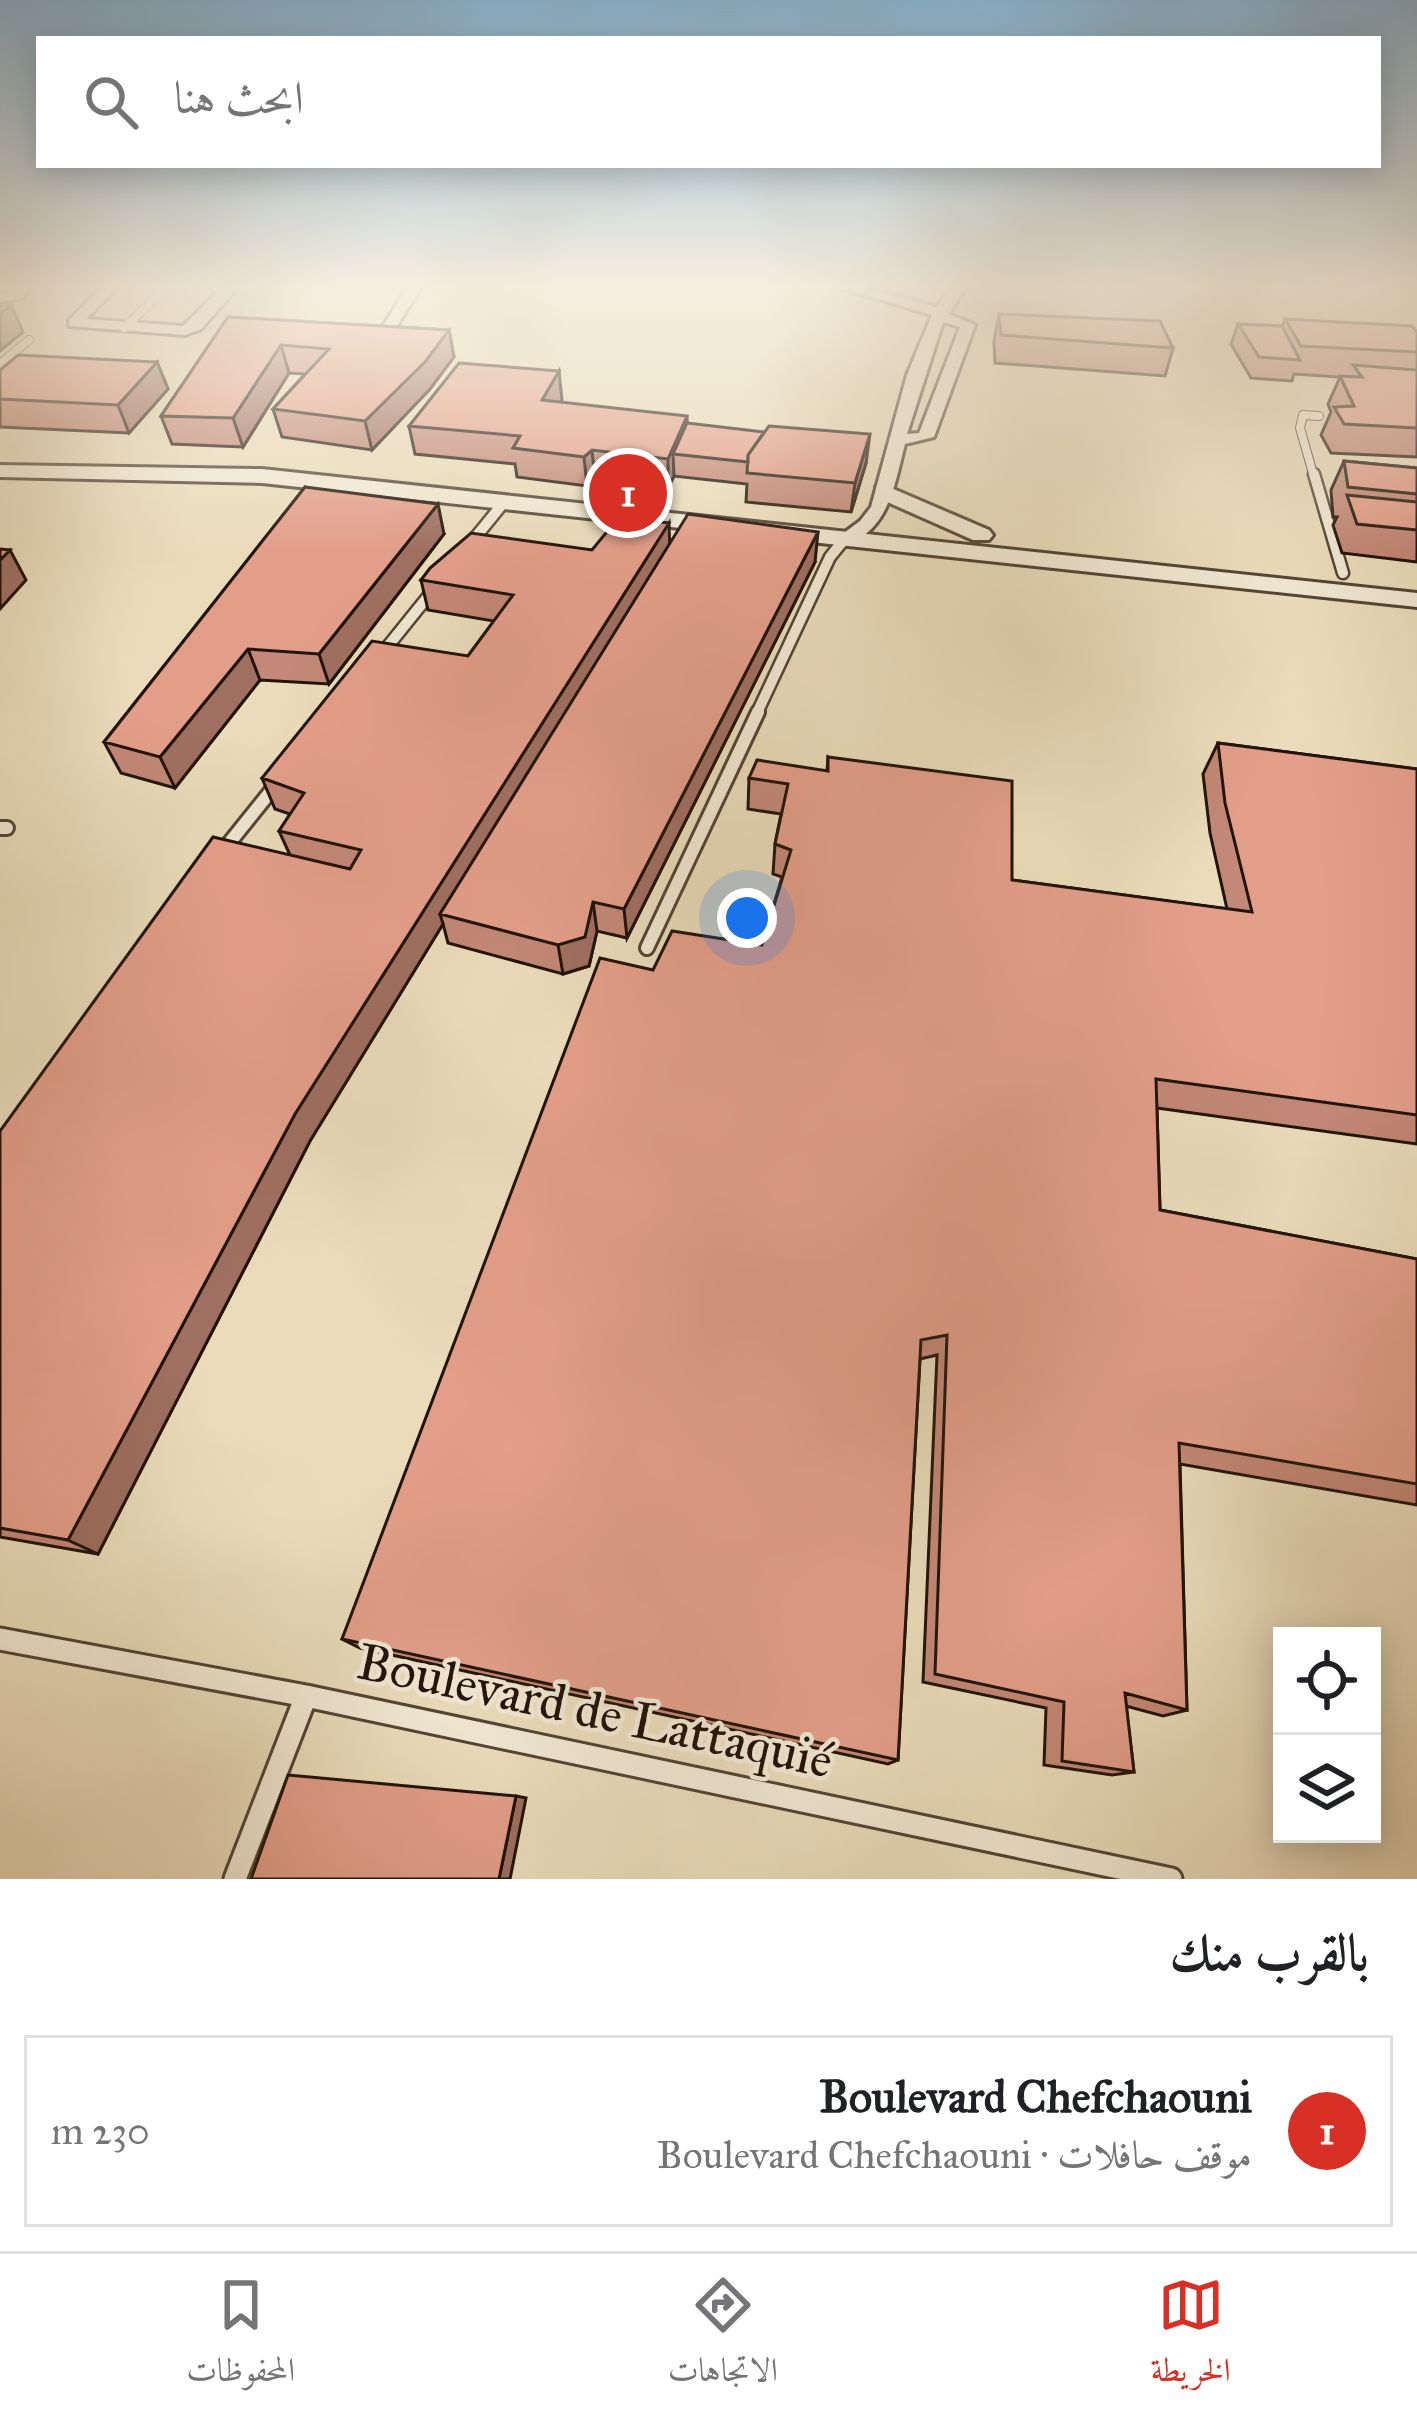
<!DOCTYPE html>
<html lang="ar">
<meta charset="utf-8">
<style>
:root{--surface:#fff;--page:#f6f6f6;--text:#202124;--muted:#757577;--line:#e0e0e0;--accent:#d93025}
body{margin:0;font-family:"IM FELL Great Primer",Amiri,serif;background:var(--page);color:var(--text);direction:rtl}
.controls{position:absolute;right:36px;bottom:36px;display:grid;overflow:hidden;border-radius:0px;box-shadow:0 6px 30px #0003}
.controls button{width:108px;height:108px;display:grid;place-items:center;padding:0;border:0;border-bottom:3px solid var(--line);background:var(--surface);color:var(--text);font:60px sans-serif}
.you{position:absolute;left:747px;top:918px;width:42px;height:42px;margin:-30px;border:9px solid #fff;border-radius:50%;background:#1a73e8;box-shadow:0 0 0 18px #1a73e833}
.badge{display:grid;place-items:center;width:78px;height:78px;border-radius:50%;background:var(--accent);color:#fff;font-size:39px;font-weight:700}
.pin{position:absolute;translate:-50% -50%;border:6px solid #fff;box-shadow:0 3px 12px #0006}
.list{margin:0;padding:0;list-style:none}
h2{display:flex;justify-content:space-between;align-items:center;height:156px;margin:0;padding:0 48px;font-size:51px}
h2 small{font-size:39px;font-weight:400;color:var(--muted)}
.list li{display:grid;grid-template-columns:78px 1fr auto;gap:36px;align-items:center;box-sizing:border-box;height:192px;margin:0 24px 24px;padding:0 24px;border:3px solid var(--line);border-radius:0px}
.list b{display:block;font-size:45px;white-space:nowrap}
.list p{margin:0;font-size:39px;white-space:nowrap;color:var(--muted)}
.list em{font-size:39px;font-style:normal;color:var(--muted)}
.icon{flex:none;width:66px;height:66px;fill:none;stroke:currentColor;stroke-width:2;stroke-linecap:round;stroke-linejoin:round}
.map{position:relative;flex:none;width:1417px;height:1879px;overflow:hidden;direction:ltr}
.search{position:absolute;background:var(--surface);box-shadow:0 6px 30px #0003;left:36px;right:36px;top:36px;height:132px;display:flex;align-items:center;gap:30px;box-sizing:border-box;padding:0 42px;border-radius:0px;color:var(--muted);font-size:45px}
.sheet{height:372px;background:var(--surface)}
nav{display:flex;justify-content:space-around;align-items:center;box-sizing:border-box;height:168px;border-top:3px solid var(--line);background:var(--surface);font-size:33px;color:var(--muted)}
nav a{display:grid;justify-items:center;gap:6px}
nav .on{color:var(--accent)}
.map>svg:first-child{display:block}
</style>
<div class="map">
<svg width="1417" height="1879" viewBox="0 0 1417 1879">
<rect width="100%" height="100%" fill="#eadcbb"/>
<filter id="stains"><feTurbulence type="fractalNoise" baseFrequency=".00167" numOctaves="4"/><feColorMatrix values="0 0 0 0 .2 0 0 0 0 .09 0 0 0 0 .02 0 0 0 .5 -.17"/></filter>
<radialGradient id="worn" r=".72"><stop offset=".6" stop-color="#630" stop-opacity="0"/><stop offset="1" stop-color="#630" stop-opacity=".3"/></radialGradient>
<g fill="none" stroke-linecap="round" stroke-linejoin="round">
<g stroke="#534535" stroke-width="10">
<path id="service-far3" d="M124,328L167,287
M0,364L29,340
M1314,477L1300,428L1303,415L1319,416"/>
</g>
<g stroke="#534535" stroke-width="15">
<path id="service-far2" d="M1314,474L1343,573
M470,544L505,501
M380,656L434,589
M756,715L830,557L843,541"/>
</g>
<g stroke="#534535" stroke-width="18">
<path id="service-far1" d="M0,828H7
M222,852L279,781
M647,948L758,712"/>
</g>
<g stroke="#534535" stroke-width="27">
<path id="service" d="M0,1639L306,1696L1171,1879
M235,1879L306,1696"/>
</g>
<g stroke="#534535" stroke-width="6">
<path id="minor" d="M16,287H31L22,298L0,302V294Z
M102,287H118L86,319L183,326L223,287H238L201,329L185,335L69,326V320Z
M407,287H421L389,339H379L377,336Z
M838,287H863L936,307L952,287H966L949,314L975,325L934,437L905,444C894,487 889,530 843,547L833,541L860,521L871,507L907,375L932,315ZM943,322L960,327L919,433L907,434Z"/>
</g>
<g stroke="#534535" stroke-width="6">
<path id="tertiary" d="M0,465L262,469L1417,593V607L262,483L0,477Z
M884,485L989,530L993,535L989,540H973L876,497V487Z"/>
</g>
<use href="#service-far3" stroke="#f1e8d3" stroke-width="8"/>
<use href="#service-far2" stroke="#f1e8d3" stroke-width="10"/>
<use href="#service-far1" stroke="#f1e8d3" stroke-width="12"/>
<use href="#service" stroke="#f1e8d3" stroke-width="21"/>
<use href="#minor" fill="#f1e8d3" fill-rule="evenodd"/>
<use href="#tertiary" fill="#f1e8d3" fill-rule="evenodd"/>
</g>
<path fill="#c38877" stroke="#211308" stroke-width="3" d="M999,314L1173,348L1165,376L995,363L994,341Z
M228,317L449,330L454,357L430,389L372,450L282,437L273,409L305,374L289,373L243,447L172,444L161,416Z
M1285,319L1417,332V457L1331,453L1321,435L1331,412L1328,404L1340,377L1294,374L1292,381L1251,378L1231,344L1238,324L1282,326Z
M157,362L168,389L129,433L0,427V370Z
M559,371L560,402L687,423L866,463L851,512L746,502L747,484L674,476L668,488L595,479L587,486L517,477L515,464L415,454L409,426Z
M1344,461L1417,468V562L1342,553L1333,525L1337,517H1333L1331,490Z
M305,487L444,534L329,684L260,680L175,788L121,773L104,742Z
M670,544L815,562L627,938L597,931L589,966L563,974L448,943L443,924L310,1141L98,1554L0,1537V1131L290,855L279,831L290,814L275,809L262,778L468,656L494,621L428,610L421,580L592,550Z
M1218,743L1417,769V1144L1157,1108L1160,1210L1417,1259V1505L1180,1464L1187,1710L1163,1716L1126,1706L1134,1772L1112,1775L1044,1765L1046,1708L923,1682L937,1355L920,1359L898,1760L888,1764L360,1648L342,1639L653,970L762,945L782,877L773,874L775,844L781,814L748,809L749,778L827,771L828,757L1012,880L1227,909L1210,833L1203,774Z"/>
<path fill="#9f6f61" stroke="#211308" stroke-width="3" d="M11,305L23,332L0,351V314Z
M449,330L454,357L430,389L372,450L365,421Z
M281,345L289,373L243,447L233,418Z
M157,362L168,389L129,433L118,405Z
M559,371L562,400L545,428L542,400Z
M687,416L688,444L673,454L674,476L668,488V459Z
M870,434L866,463L851,512L855,483Z
M592,450L595,479L587,486L584,457Z
M438,504L444,534L329,684L319,654Z
M669,523L670,553L440,914L443,924L310,1141L98,1554L68,1540L295,1114Z
M818,532L815,562L627,938L624,909Z
M10,550L26,580L0,609V560Z
M248,649L260,680L175,788L160,757Z
M593,902L597,931L589,966L563,974L558,945Z
M516,1796L526,1798L510,1879H499Z"/>
<path fill="#e39e8a" stroke="#211308" stroke-width="3" d="M0,305H11L0,314Z
M999,314L1160,321L1173,348L1001,335Z
M228,317L449,330L425,362L365,421L273,409L329,349L281,345L233,418L161,416Z
M1285,319L1412,326L1417,332V352L1301,346Z
M1238,324L1282,326L1300,360L1259,357Z
M18,355L157,362L118,405L0,399V370Z
M459,363L559,371L542,400L687,416L668,459L592,450L584,457L513,448L520,436L409,426Z
M1353,365L1417,370V428L1344,424L1334,407L1354,406L1340,376L1362,377Z
M687,423L764,432L748,455V462L673,454Z
M769,426L870,434L855,483L747,473L748,455Z
M1344,461L1417,468V494L1348,487Z
M305,487L438,504L319,654L248,649L160,757L104,742Z
M1347,495L1417,502V530L1357,524Z
M688,514L818,532L624,909L593,902L585,937L558,945L440,914Z
M619,517L669,523L295,1114L68,1540L0,1528V1131L213,837L350,869L361,850L279,831L304,793L262,778L372,641L468,656L513,595L421,580L430,568L471,533L592,550Z
M0,549L10,550L0,560Z
M1218,743L1417,769V1115L1156,1079L1160,1210L1417,1259V1484L1179,1443L1187,1710L1125,1693L1134,1772L1062,1761L1064,1702L935,1674L947,1335L921,1340L898,1760L342,1639L600,958L653,970L672,931L762,945L791,850L775,844L788,784L749,778L757,760L828,771V757L1012,781V880L1252,912L1225,803Z
M288,1775L516,1796L499,1879H251Z"/>
<linearGradient id="sky" x2="0" y2="1"><stop stop-color="#89b6d6"/><stop offset="0.52" stop-color="#f6efe0"/><stop offset="1" stop-color="#f6efe0" stop-opacity="0"/></linearGradient>
<rect width="1417" height="551" fill="url(#sky)"/>
<g text-anchor="middle" dominant-baseline="central" stroke-width="9" stroke-linejoin="round" paint-order="stroke">
<g font-size="51" fill="#211308" stroke="#f1e8d3">
<text transform="translate(595 1711) rotate(12)">Boulevard de Lattaquié</text>
</g>
</g>
<rect width="100%" height="100%" filter="url(#stains)"/>
<rect width="100%" height="100%" fill="url(#worn)"/>
</svg>
<div class="controls">
<button><svg class="icon" aria-label="locate" viewBox="0 0 24 24"><circle cx="12" cy="12" r="6"/><path d="M12 2v4M12 18v4M2 12h4M18 12h4"/></svg></button>
<button><svg class="icon" aria-label="layers" viewBox="0 0 24 24"><path d="M12 4l9 5-9 5-9-5zM3 14l9 5 9-5"/></svg></button>
</div>
<div class="you"></div>
<div class="pin badge" style="left:628px;top:493px">1</div>
<div class="search"><svg class="icon" aria-label="search" viewBox="0 0 24 24"><circle cx="10" cy="10" r="6"/><path d="M15 15l6 6"/></svg>ابحث هنا</div>
</div>
<section class="sheet">
<h2>بالقرب منك<small></small></h2>
<ul class="list">
<li><span class="badge">1</span><div><b>Boulevard Chefchaouni</b><p>موقف حافلات · Boulevard Chefchaouni</p></div><em>230 m</em></li>
</ul>
</section>
<nav>
<a class="on"><svg class="icon" aria-label="map" viewBox="0 0 24 24"><path d="M3 6l6-2 6 2 6-2v14l-6 2-6-2-6 2zM9 4v14M15 6v14"/></svg>الخريطة</a>
<a><svg class="icon" aria-label="directions" viewBox="0 0 24 24"><path d="M12 3l9 9-9 9-9-9zM9 14v-3h6M13 9l2 2-2 2"/></svg>الاتجاهات</a>
<a><svg class="icon" aria-label="saved" viewBox="0 0 24 24"><path d="M7 4h10v16l-5-4-5 4z"/></svg>المحفوظات</a>
</nav>
